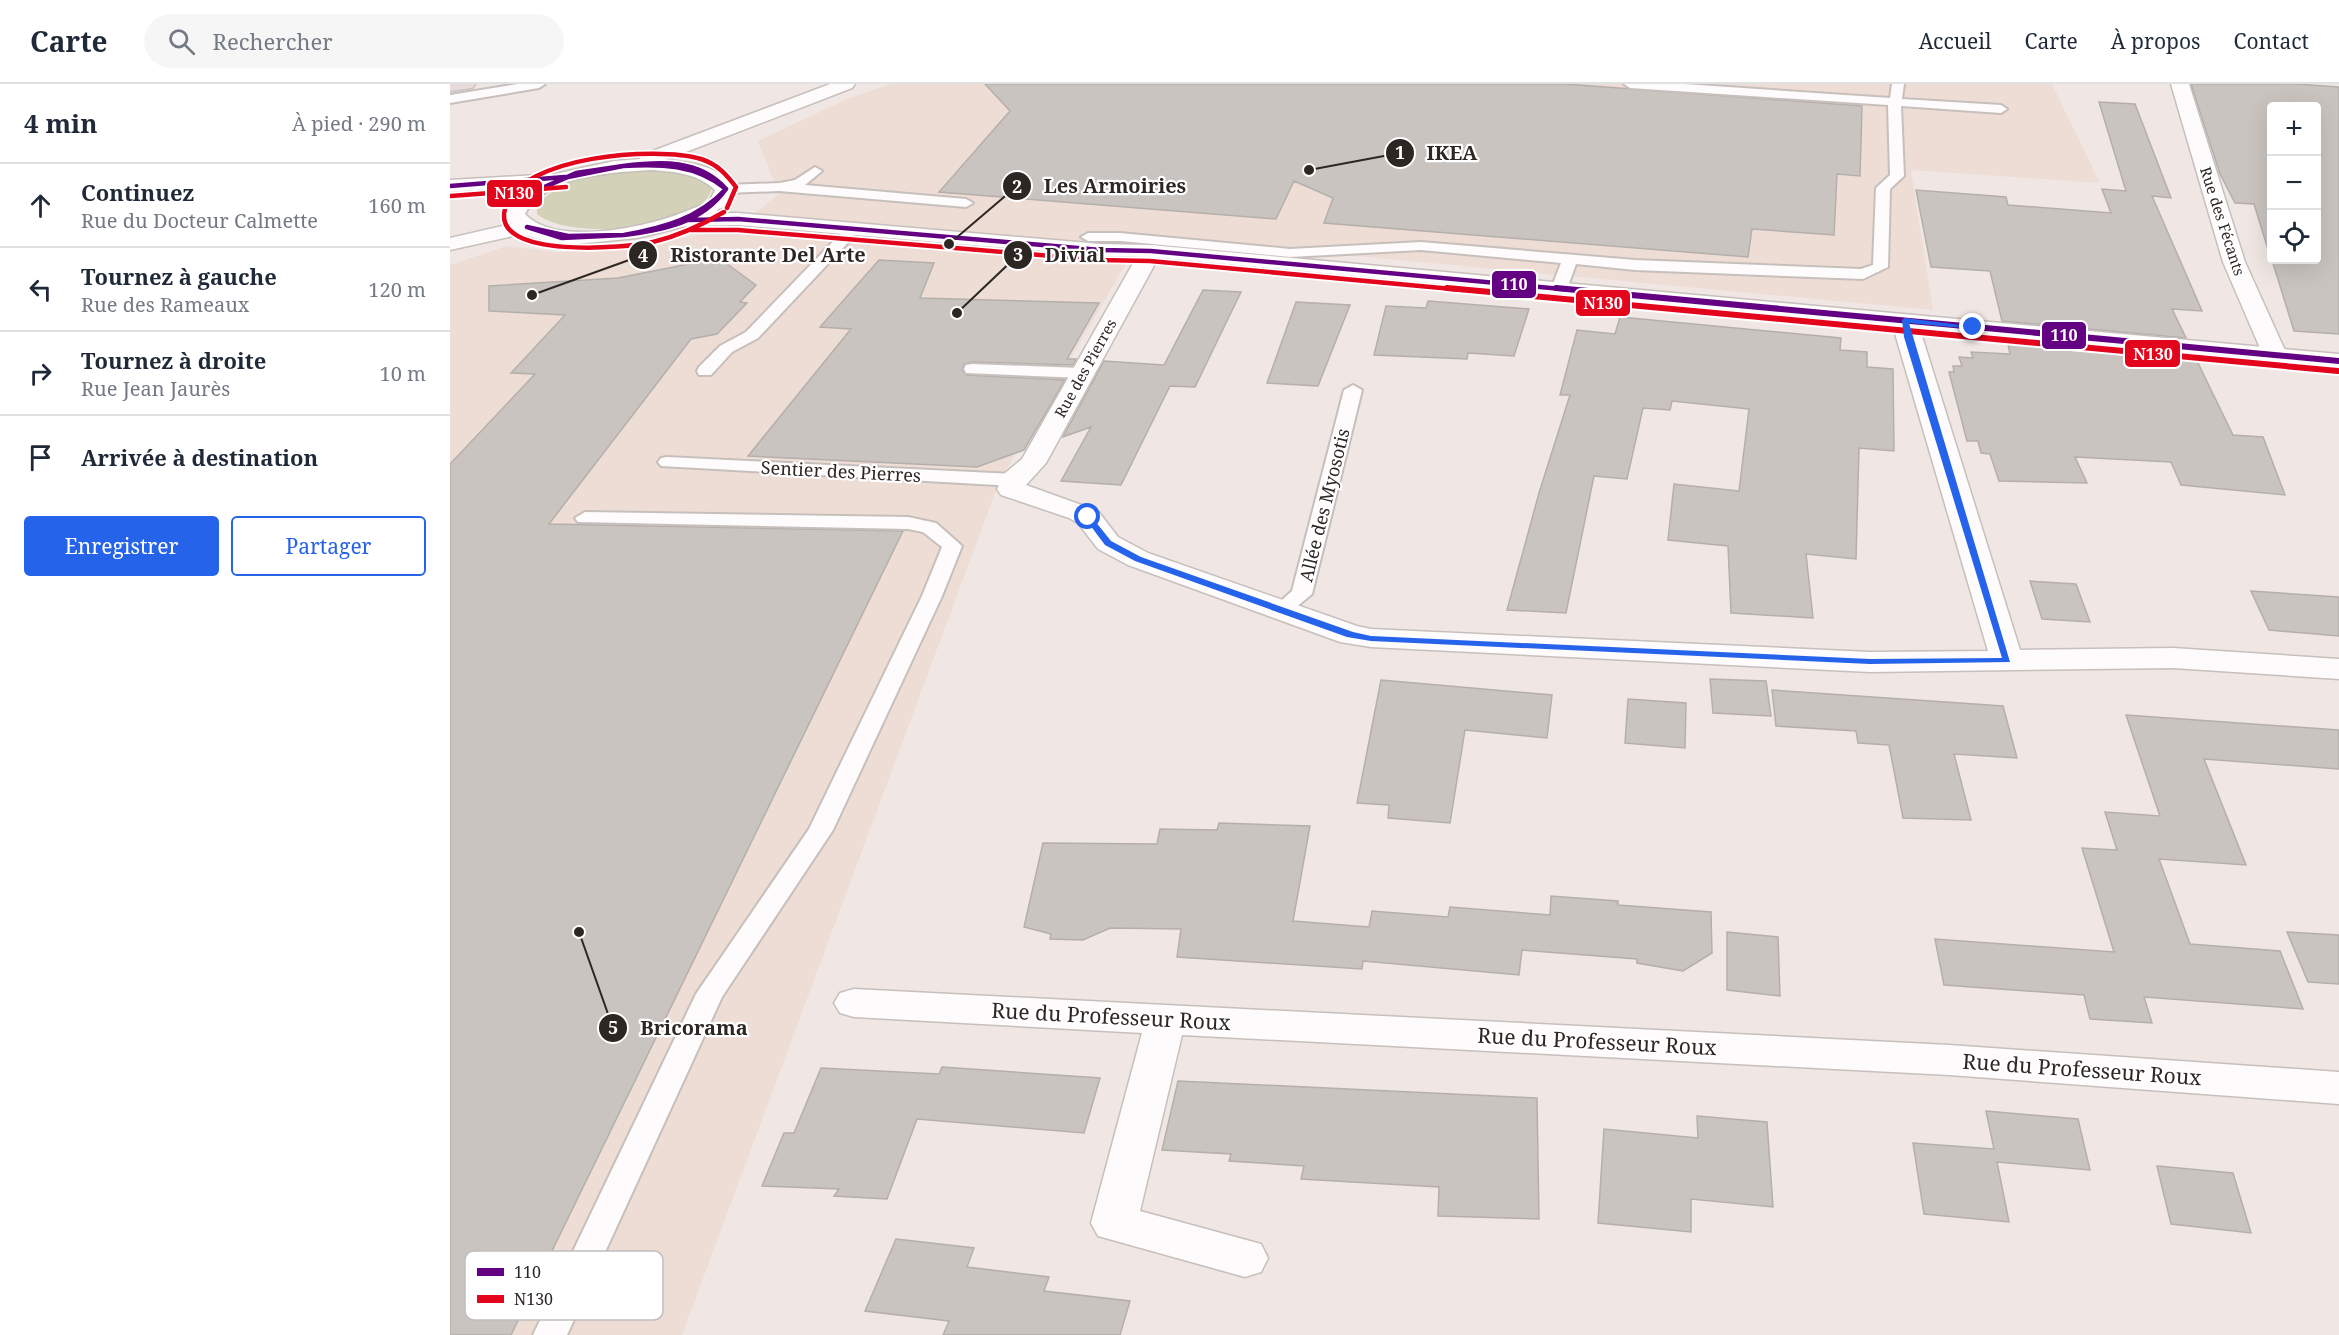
<!DOCTYPE html>
<html lang="fr">
<meta charset="utf-8">
<style>
:root{--surface:#fff;--page:#f6f6f7;--text:#1f2937;--muted:#747a83;--line:#e0e1e3;--accent:#2563eb}
body{margin:0;font-family:"Noto Serif",serif;background:var(--page);color:var(--text)}
.controls{position:absolute;right:18px;top:18px;display:grid;overflow:hidden;border-radius:6px;box-shadow:0 6px 24px #0002}
.controls button{width:54px;height:54px;display:grid;place-items:center;padding:0;border:0;border-bottom:2px solid var(--line);background:var(--surface);color:var(--text);font:30px sans-serif}
.stop{position:absolute;width:18px;height:18px;margin:-14px;border:4px solid #2563eb;border-radius:50%;background:#fff}
.stop.end{background:#2563eb;border-color:#fff;box-shadow:0 2px 6px #0008}
.list{margin:0;padding:0;list-style:none}
h2{display:flex;justify-content:space-between;align-items:center;height:78px;margin:0;padding:0 24px;font-size:26px}
h2 small{font-size:20px;font-weight:400;color:var(--muted)}
.list li{display:grid;grid-template-columns:39px 1fr auto;gap:18px;align-items:center;box-sizing:border-box;height:84px;padding:0 24px;border-top:2px solid var(--line)}
.list b{display:block;font-size:22px;white-space:nowrap}
.list p{margin:0;font-size:20px;white-space:nowrap;color:var(--muted)}
.list em{font-size:20px;font-style:normal;color:var(--muted)}
.actions{display:flex;gap:12px;padding:18px 24px}
.actions a{flex:1;padding:14px 0;border:2px solid var(--accent);border-radius:6px;text-align:center;font-size:21px;color:var(--accent)}
.actions .main{background:var(--accent);color:#fff}
.icon{flex:none;width:33px;height:33px;fill:none;stroke:currentColor;stroke-width:2;stroke-linecap:round;stroke-linejoin:round}
.map{position:relative;flex:none;width:1889px;height:1251px;overflow:hidden}
header{display:flex;align-items:center;gap:36px;box-sizing:border-box;height:84px;padding:0 30px;background:var(--surface);border-bottom:2px solid var(--line)}
header strong{font-size:28px}
nav{display:flex;gap:33px;margin-inline-start:auto;font-size:21px}
.search{width:420px;height:54px;background:var(--page);display:flex;align-items:center;gap:15px;box-sizing:border-box;padding:0 21px;border-radius:33px;color:var(--muted);font-size:22px}
main{display:flex}
aside{flex:1;background:var(--surface)}
.map>svg:first-child{display:block}
</style>
<header>
<strong>Carte</strong>
<div class="search"><svg class="icon" aria-label="search" viewBox="0 0 24 24"><circle cx="10" cy="10" r="6"/><path d="M15 15l6 6"/></svg>Rechercher</div>
<nav><a>Accueil</a><a>Carte</a><a>À propos</a><a>Contact</a></nav>
</header>
<main>
<aside>
<h2>4 min<small>À pied · 290 m</small></h2>
<ul class="list">
<li><svg class="icon" aria-label="ahead" viewBox="0 0 24 24"><path d="M12 20V5M6 11l6-6 6 6"/></svg><div><b>Continuez</b><p>Rue du Docteur Calmette</p></div><em>160 m</em></li>
<li><svg class="icon" aria-label="left" viewBox="0 0 24 24"><path d="M17 20v-9H6M10 6l-5 5 5 5"/></svg><div><b>Tournez à gauche</b><p>Rue des Rameaux</p></div><em>120 m</em></li>
<li><svg class="icon" aria-label="right" viewBox="0 0 24 24"><path d="M7 20v-9h11M14 6l5 5-5 5"/></svg><div><b>Tournez à droite</b><p>Rue Jean Jaurès</p></div><em>10 m</em></li>
<li><svg class="icon" aria-label="arrive" viewBox="0 0 24 24"><path d="M6 21V4h12l-3 4 3 4H6"/></svg><div><b>Arrivée à destination</b></div></li>
</ul>
<div class="actions"><a class="main">Enregistrer</a><a>Partager</a></div>
</aside>
<div class="map">
<svg width="1889" height="1251" viewBox="0 0 1889 1251">
<rect width="100%" height="100%" fill="#f0e7e4"/>
<path fill="#eeddd5" d="M441,0H1602L1650,99L1461,86L1483,226L692,152L550,396L232,1251H0V181L57,162L106,168L171,166L285,144L332,108L328,99L324,98L308,57L397,15Z"/>
<path fill="#d3d2b9" d="M186,86C212,86 242,83 262,103C256,146 120,158 87,130V121C111,94 152,90 186,86Z"/>
<path fill="#cac4c0" stroke="#b5afac" stroke-width="1.5" d="M535,0H1115L1412,22L1410,92L1387,90L1384,151L1302,145L1298,173L874,139L883,114L844,97L826,135L489,108L560,27Z
M1741,0H1846L1889,3V250L1844,247L1822,176H1866V22H1821V175L1804,120L1785,119L1770,90Z
M1649,18L1685,20L1721,114L1702,112L1752,227L1722,225L1736,254L1552,237L1540,187L1481,183L1466,106L1556,113L1558,121L1661,129L1652,105L1676,107Z
M269,174L306,201L290,218L297,219L267,250L241,255L99,440L453,447L61,1251H0V380L85,290L61,289L115,231L39,227V202L168,194Z
M429,176L484,179L470,214L649,219L617,275H626L623,281L522,278L514,280L512,286L516,291L615,296L574,366L527,383L298,372L401,245L370,243Z
M753,206L791,208L745,303L720,302L671,401L611,397L641,343L613,353L654,277L714,281Z
M978,217L1079,225L1064,272L1018,269L1017,275L924,271L936,222L976,224Z
M846,218L900,221L868,302L817,299Z
M1170,233L1391,254L1390,266L1417,268V283L1443,285L1444,367L1409,364L1406,475L1356,470L1363,534L1281,529L1278,462L1218,456L1224,400L1289,407L1299,325L1222,317L1220,326L1193,324L1177,395L1144,392L1116,529L1057,526L1089,409L1120,311H1110L1127,246L1165,250Z
M1557,255L1745,273L1783,351L1813,353L1835,411L1731,401L1721,378L1625,373L1637,399L1549,397L1540,370L1531,369L1528,357H1517L1499,288H1504L1503,282H1512L1509,273L1523,274L1521,268L1560,270Z
M1580,497L1626,500L1640,538L1592,535Z
M1801,507L1889,513V552L1819,546Z
M1260,595L1316,597L1321,632L1263,629Z
M931,596L1102,611L1097,654L1015,646L1000,739L938,734L939,721L907,719Z
M1322,606L1553,622L1567,674L1504,670L1521,736L1453,734L1439,661L1408,659L1406,647L1326,642Z
M1178,615L1236,619L1235,664L1175,659Z
M1676,631L1889,646V685L1754,675L1796,781L1709,775L1740,860L1830,867L1853,925L1694,913L1702,939L1640,935L1634,911L1494,901L1485,855L1664,868L1632,764L1667,766L1655,728L1710,732Z
M769,739L860,742L843,837L919,843L922,827L998,833L1000,823L1100,831L1101,812L1168,817V821L1261,828L1262,869L1233,887L1187,879V875L1072,866L1069,891L913,877L912,885L727,873L731,845L660,844L633,856L600,855L601,850L574,843L593,759L707,760L710,745L767,746Z
M1277,848L1328,853L1330,912L1277,906Z
M1837,848L1889,851V900L1858,898Z
M492,983L650,994L634,1049L467,1035L437,1115L384,1112L389,1105L312,1102L334,1049H344L371,984L489,990Z
M728,997L1087,1014L1089,1135L988,1132L989,1103L851,1095L854,1082L779,1077L781,1070L712,1066Z
M1536,1027L1628,1035L1640,1086L1547,1078L1559,1138L1474,1130L1463,1059L1544,1065Z
M1247,1032L1317,1038L1323,1123L1241,1115V1148L1148,1139L1154,1045L1248,1054Z
M1707,1082L1783,1089L1801,1149L1721,1140Z
M446,1155L524,1164L517,1183L599,1193L594,1207L680,1217L670,1251H493L499,1237L415,1227Z"/>
<g fill="none" stroke-linecap="round" stroke-linejoin="round">
<g stroke="#c7bfbc" stroke-width="4">
<path id="lane" d="M68,0H95L89,4L0,19V11Z
M1174,0H1234L1440,14L1442,0H1454L1452,15L1551,21L1557,25L1551,29L1451,22L1454,92L1440,105L1438,183L1413,195L1185,186L1126,180L1117,205L1109,210L1101,205L1111,179L971,166L840,173L670,157H638L631,153L638,149H670L840,165L971,158L1185,176L1411,185L1423,181L1426,104L1440,91L1438,21L1180,4Z
M365,83L372,87L355,101L516,115L523,119L516,123L329,107L276,109L269,105L276,101L330,99L345,96Z
M403,141L408,142L410,145L408,148L308,254L282,268L261,291H249L247,287L249,283L270,262L296,248L398,142Z
M522,280L632,284L640,289L632,294L516,289L514,285L516,281Z
M903,301L912,306L862,510L838,530H824L821,526L842,507L894,306Z
M217,373L564,390L573,396L564,402L211,382L208,378L211,374Z
M135,428L458,433L486,439L512,462L492,512L383,746L272,913L117,1251H83L246,910L359,745L472,512L492,463L473,448L458,445L128,438L125,434Z"/>
</g>
<g stroke="#c7bfbc" stroke-width="3">
<path id="street" d="M1721,0H1739L1795,178L1837,271L1834,276L1825,278L1816,276L1813,271L1773,178Z
M701,161L709,162L712,167L596,379L576,401L648,427L668,453L698,469L907,542L921,545L1420,568L1538,567L1446,253L1443,236L1447,231H1463L1467,236L1570,566L1723,564L1889,575V595L1723,584L1420,588L921,563L890,558L678,481L648,465L628,439L619,434L551,411L547,405L554,390L572,375L690,167L693,162Z
M404,905L1499,961L1889,988V1020L1499,991L732,951L690,1127L811,1160L818,1174L811,1188L795,1193L648,1152L641,1139L692,949L404,933L390,929L384,919L390,909Z"/>
</g>
<g stroke="#c7bfbc" stroke-width="3">
<path id="secondary" d="M380,0H405L402,4L215,76C241,78 270,82 286,105L275,123L268,125L266,129H288L651,160L701,161L1889,270V284L701,173L651,172L288,141L236,142L187,154L126,160L98,158L72,150L0,166V154L61,140L54,131L66,110L78,102L0,108V96L105,90L164,77L190,75L192,71ZM201,86C225,88 247,89 265,106L258,120C243,123 229,131 214,135C177,146 104,160 75,130C97,90 160,89 201,86Z"/>
</g>
<g stroke="#c7c3c1" stroke-width="3">
<path id="highway" d="M0,0H25L22,4L0,7Z"/>
</g>
<use href="#lane" fill="#fdfbfb" fill-rule="evenodd"/>
<use href="#street" fill="#fdfbfb" fill-rule="evenodd"/>
<use href="#secondary" fill="#fdfbfb" fill-rule="evenodd"/>
<use href="#highway" fill="#e9dbdc" fill-rule="evenodd"/>
<g stroke="#fff" stroke-width="8">
<path id="bus-1-far1" d="M173,82C210,77 250,75 276,105
M173,82C211,80 245,80 276,105
M0,102L115,93
M83,108L126,89L173,82
M83,108L118,93L173,82
M238,136L288,135L651,166L701,167L1122,206
M77,143L118,152L174,151
M77,143L112,154L174,151
M174,151C213,144 248,135 276,105
M174,151C213,146 252,139 276,105"/>
</g>
<g stroke="#fff" stroke-width="10">
<path id="bus-1" d="M1106,204L1889,277"/>
</g>
<g stroke="#fff" stroke-width="8">
<path id="bus-2-far1" d="M1,112L116,103
M274,128C252,141 228,152 203,158C178,164 41,176 55,125C69,71 208,62 251,75C267,80 276,90 286,103L277,124
M238,146H288L650,176L700,177L1013,206"/>
</g>
<g stroke="#fff" stroke-width="10">
<path id="bus-2" d="M997,204L1888,287"/>
</g>
<use href="#bus-1-far1" stroke="#640082" stroke-width="4.5"/>
<use href="#bus-1" stroke="#640082" stroke-width="6"/>
<use href="#bus-2-far1" stroke="#e3051c" stroke-width="4.5"/>
<use href="#bus-2" stroke="#e3051c" stroke-width="6"/>
</g>
<path fill="#2563eb" d="M1455,234L1527,243L1523,245L1459,239L1560,578L1420,580L921,557L897,553L685,477L655,461L634,433L641,432L661,457L691,473L903,548L921,552L1420,575L1552,574L1454,253L1452,236Z"/>
<g text-anchor="middle" dominant-baseline="central" stroke-width="4.5" stroke-linejoin="round" paint-order="stroke">
<g font-size="15" fill="#2d2724" stroke="#fff">
<text transform="translate(1773 137) rotate(72)">Rue des Fécants</text>
<text transform="translate(635 284) rotate(-61)">Rue des Pierres</text>
</g>
<g font-size="18" fill="#2d2724" stroke="#fff">
<text transform="translate(391 387) rotate(3)">Sentier des Pierres</text>
<text transform="translate(874 421) rotate(-76)">Allée des Myosotis</text>
</g>
<g font-size="21" fill="#2d2724" stroke="#fff">
<text transform="translate(661 932) rotate(3)">Rue du Professeur Roux</text>
<text transform="translate(1147 957) rotate(3)">Rue du Professeur Roux</text>
<text transform="translate(1632 985) rotate(4)">Rue du Professeur Roux</text>
</g>
</g>
<rect x="15" y="1167" width="198" height="69" rx="9" fill="#fff" stroke="#c0bebd" stroke-width="1.5"/>
<rect x="27" y="1184" width="27" height="8" fill="#640082"/>
<rect x="27" y="1211" width="27" height="8" fill="#e3051c"/>
<g font-size="16" fill="#2d2724">
<text x="64" y="1194">110</text>
<text x="64" y="1221">N130</text>
</g>
<path fill="none" stroke="#2d2724" stroke-width="2" d="M859 86L950 69M499 160L567 102M507 229L568 171M82 211L193 171M129 848L163 944"/>
<g fill="#2d2724" stroke="#fff" stroke-width="2">
<circle cx="859" cy="86" r="6"/>
<circle cx="499" cy="160" r="6"/>
<circle cx="507" cy="229" r="6"/>
<circle cx="82" cy="211" r="6"/>
<circle cx="129" cy="848" r="6"/>
<circle cx="950" cy="69" r="15"/>
<circle cx="567" cy="102" r="15"/>
<circle cx="568" cy="171" r="15"/>
<circle cx="193" cy="171" r="15"/>
<circle cx="163" cy="944" r="15"/>
</g>
<g font-size="18" text-anchor="middle" font-weight="bold" fill="#fff">
<text x="950" y="75">1</text>
<text x="567" y="109">2</text>
<text x="568" y="177">3</text>
<text x="193" y="178">4</text>
<text x="163" y="950">5</text>
</g>
<g font-size="20" text-anchor="middle" font-weight="bold" fill="#2d2724" stroke="#fff" stroke-width="4.5" stroke-linejoin="round" paint-order="stroke">
<text x="1002" y="76">IKEA</text>
<text x="665" y="109">Les Armoiries</text>
<text x="625" y="178">Divial</text>
<text x="318" y="178">Ristorante Del Arte</text>
<text x="244" y="951">Bricorama</text>
</g>
<g stroke="#fff" stroke-width="2">
<rect x="36" y="95" width="57" height="29" rx="6" fill="#e3051c"/>
<rect x="1041" y="186" width="46" height="29" rx="6" fill="#640082"/>
<rect x="1125" y="205" width="56" height="28" rx="6" fill="#e3051c"/>
<rect x="1591" y="237" width="46" height="29" rx="6" fill="#640082"/>
<rect x="1674" y="255" width="57" height="29" rx="6" fill="#e3051c"/>
</g>
<g font-size="16" text-anchor="middle" font-weight="bold" fill="#fff">
<text x="64" y="115">N130</text>
<text x="1064" y="206">110</text>
<text x="1153" y="225">N130</text>
<text x="1614" y="257">110</text>
<text x="1703" y="276">N130</text>
</g>
</svg>
<div class="controls">
<button>+</button>
<button>−</button>
<button><svg class="icon" aria-label="locate" viewBox="0 0 24 24"><circle cx="12" cy="12" r="6"/><path d="M12 2v4M12 18v4M2 12h4M18 12h4"/></svg></button>
</div>
<div class="stop" style="left:638px;top:433px"></div>
<div class="stop end" style="left:1523px;top:243px"></div>
</div>
</main>
